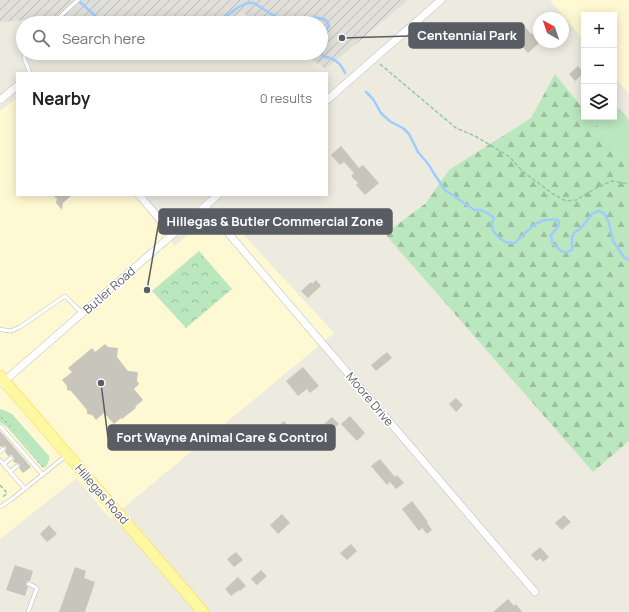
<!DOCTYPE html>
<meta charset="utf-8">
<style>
:root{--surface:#fff;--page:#f2f2f2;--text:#222;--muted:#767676;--line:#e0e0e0}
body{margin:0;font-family:Manrope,sans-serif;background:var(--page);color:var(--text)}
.controls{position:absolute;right:12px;top:12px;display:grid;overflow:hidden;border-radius:0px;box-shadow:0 2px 10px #0003}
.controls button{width:36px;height:36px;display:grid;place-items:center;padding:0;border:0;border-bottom:1px solid var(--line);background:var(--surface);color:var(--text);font:20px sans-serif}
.compass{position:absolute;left:533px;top:12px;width:36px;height:36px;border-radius:50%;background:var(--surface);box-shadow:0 2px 10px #0003;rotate:320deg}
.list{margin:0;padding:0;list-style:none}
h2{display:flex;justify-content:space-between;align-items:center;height:52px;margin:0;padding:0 16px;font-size:17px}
h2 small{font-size:13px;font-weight:400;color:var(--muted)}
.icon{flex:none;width:22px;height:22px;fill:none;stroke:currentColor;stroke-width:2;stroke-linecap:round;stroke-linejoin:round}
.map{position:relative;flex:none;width:629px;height:612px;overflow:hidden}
.search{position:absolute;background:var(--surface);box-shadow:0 2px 10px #0003;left:16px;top:16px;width:312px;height:44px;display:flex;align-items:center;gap:10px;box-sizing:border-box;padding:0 14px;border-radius:22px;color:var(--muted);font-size:15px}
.panel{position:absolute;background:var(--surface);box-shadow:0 2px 10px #0003;left:16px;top:72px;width:312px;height:124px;border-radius:0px}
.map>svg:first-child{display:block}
</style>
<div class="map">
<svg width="629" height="612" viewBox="0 0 629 612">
<defs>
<pattern id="industrial-furrows" width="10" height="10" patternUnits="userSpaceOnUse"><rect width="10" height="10" fill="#e0ded8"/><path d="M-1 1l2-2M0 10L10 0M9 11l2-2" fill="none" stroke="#b9b7b3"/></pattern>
<pattern id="forest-firs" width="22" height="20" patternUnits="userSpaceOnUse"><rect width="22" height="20" fill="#bae7be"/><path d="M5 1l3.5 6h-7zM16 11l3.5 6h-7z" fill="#9abe9e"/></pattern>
<pattern id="park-crowns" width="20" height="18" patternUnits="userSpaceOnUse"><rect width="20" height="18" fill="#bae7be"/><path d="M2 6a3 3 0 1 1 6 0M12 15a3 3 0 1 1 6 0" fill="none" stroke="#9abe9e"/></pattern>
<pattern id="garden-dots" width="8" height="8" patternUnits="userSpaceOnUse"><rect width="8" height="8" fill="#bae7be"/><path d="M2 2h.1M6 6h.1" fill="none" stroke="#9abe9e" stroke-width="1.8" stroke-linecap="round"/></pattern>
</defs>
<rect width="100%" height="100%" fill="#edebe0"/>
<path fill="#fff9d3" d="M550,0H629V94L614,76V15H584V41Z
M17,98V195H134L175,246L218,207L334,333L110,519L77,478L0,539V111Z"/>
<path fill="url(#industrial-furrows)" d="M0,0H408L326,69L302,53H321V23H258L242,12L221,23H95L78,18L39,19L0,22Z"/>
<path fill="#bae7be" d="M614,108L620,109L629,120V166L590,117H614Z
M0,409L6,411L12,414L49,456V460L46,467L44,466L11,427C10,421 6,418 0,417Z"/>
<path fill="url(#forest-firs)" d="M555,74L584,110V117H590L629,166V441L593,472L385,234L426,203L449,170L531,118Z"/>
<path fill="url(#park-crowns)" d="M199,251L232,289L186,328L152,291Z"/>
<path fill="url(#garden-dots)" d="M0,417C6,417 10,421 11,427L44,466L46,467L44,468L42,467L7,427L0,422Z"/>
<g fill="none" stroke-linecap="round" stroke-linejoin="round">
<path stroke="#9eccff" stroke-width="2.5" d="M78,0L103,23
M212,23L229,14L237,8L247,3H254L276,17L287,22C300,17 313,15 326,20L329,26L321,37
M321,52L323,56C335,59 340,62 345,73
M366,92L373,99L381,113L384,116L391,122L403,128L409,134L418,152L429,165L433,172L445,190L467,205L475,210H481L489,214L494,218C493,220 492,222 492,224C491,232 501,241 509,243C511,243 513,243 515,243C530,229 536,217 558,220L559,225L551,235L552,242C558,249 563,256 572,250V237L574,233L581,228L592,214L598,211L604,213L609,223L613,241L624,257L629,260"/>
</g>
<path fill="#c8c5bd" d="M521,22L531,34L532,33L539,40V42H540L528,53L520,44L523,41L512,29Z
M578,66L584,73L575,81L569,74Z
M341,146L359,168L363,165L379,183L365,195L356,185L358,183L351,176L354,173L344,162L340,165L331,155Z
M53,195H72L63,203L62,210L56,203L57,199Z
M299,208L307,219L302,223L306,228L297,235L282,216L289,210L292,214Z
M316,280L321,286L308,298L301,291L311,282L312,284Z
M105,344L108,347L118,348L117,357L128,371L138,372L137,381L139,384L134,389L143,400L135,407L136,408L122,419L121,418L114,424L104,413L96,420L92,415L87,414V410L71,391L67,390V386L62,380L72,372L68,368L92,348L95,352Z
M387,352L392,358L376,371L371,365Z
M303,367L319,386L310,393L307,389L298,396L286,381Z
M456,398L463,405L456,412L449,404Z
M350,416L365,433L357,441L341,424Z
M332,417L339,424L329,432L323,425Z
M284,421L292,431L278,442L270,433Z
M0,431L31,467L23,473L19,468L20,466L19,464L17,463H15L13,461L14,459L13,456L11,455L8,456L5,452L6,449V447L3,446L1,447L0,446Z
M380,459L395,477L397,475L404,483L396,489L390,482L387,485L371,466Z
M412,501L428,522L427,523L432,530L427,534L422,528L419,531L402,509Z
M282,514L290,523L278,534L270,525Z
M564,515L571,522L562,530L555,523Z
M49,525L57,534L47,542L40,534Z
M351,544L357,551L347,560L340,553Z
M540,547L549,557L543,562L540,558L537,561L531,555Z
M236,552L243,560L234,567L227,559Z
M15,565L33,571L30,581H28L26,583V585L28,587L25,596L6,590Z
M75,567L86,571L84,578L95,582L85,612H59Z
M261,570L267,576L257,585L251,579Z
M238,577L246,586L240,591L239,590L231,596L225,589Z
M508,599L514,606L516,604L522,612H493Z"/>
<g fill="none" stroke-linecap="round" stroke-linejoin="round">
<g stroke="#b8bac0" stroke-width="4.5">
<path id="service" d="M53,23L78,0
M26,53L24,58L30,73
M0,329L4,330L11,331L20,327L65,296L82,313
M0,426L43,475
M0,452L3,449
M0,460L25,489
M4,464L11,458
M10,472L17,466
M0,507L12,499L67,455
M28,612L37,588L29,584"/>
</g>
<g stroke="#b8bac0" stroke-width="8">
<path id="minor" d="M0,100L17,86
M327,100L441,0
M139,195L172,234
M205,206L535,592
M2,383L218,195"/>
</g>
<g stroke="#f9d84d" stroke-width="12">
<path id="primary" d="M0,376L203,612"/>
</g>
<path stroke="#93c8a7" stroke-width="1.5" stroke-dasharray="4 2" stroke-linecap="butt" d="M380,64L456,128L475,136L510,157L522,171L553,194L566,201L576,200L598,187L612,181L629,184
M0,485L7,493L3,497"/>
<use href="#service" stroke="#fff" stroke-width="3.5"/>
<use href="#minor" stroke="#fff" stroke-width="7"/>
<use href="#primary" stroke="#fff8a3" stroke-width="11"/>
</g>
<g text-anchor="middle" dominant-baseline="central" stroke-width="3" stroke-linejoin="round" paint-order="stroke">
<g font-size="12" fill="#595c62" stroke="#fff">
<text transform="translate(109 290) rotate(-41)">Butler Road</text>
<text transform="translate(370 399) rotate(50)">Moore Drive</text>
<text transform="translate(102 494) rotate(49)">Hillegas Road</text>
</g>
</g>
<path fill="none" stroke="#595c62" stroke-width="1.5" d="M342 38L409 36M147 290L159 221M101 383L108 438"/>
<g fill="#595c62" stroke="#fff" stroke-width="1.5">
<circle cx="342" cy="38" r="4"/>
<circle cx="147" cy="290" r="4"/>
<circle cx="101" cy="383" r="4"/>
</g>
<g fill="#595c62" stroke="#595c62" stroke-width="1.5">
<rect x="409" y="23" width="115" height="25" rx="4"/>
<rect x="159" y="209" width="233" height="25" rx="4"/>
<rect x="108" y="425" width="227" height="25" rx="4"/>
</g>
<g font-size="13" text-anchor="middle" font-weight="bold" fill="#fff">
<text x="467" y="40">Centennial Park</text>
<text x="275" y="226">Hillegas &amp; Butler Commercial Zone</text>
<text x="222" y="442">Fort Wayne Animal Care &amp; Control</text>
</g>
</svg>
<div class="controls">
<button>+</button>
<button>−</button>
<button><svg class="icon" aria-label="layers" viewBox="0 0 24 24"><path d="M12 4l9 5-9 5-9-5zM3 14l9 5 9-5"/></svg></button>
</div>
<svg class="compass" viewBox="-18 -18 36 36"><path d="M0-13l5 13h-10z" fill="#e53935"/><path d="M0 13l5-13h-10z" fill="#767676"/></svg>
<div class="search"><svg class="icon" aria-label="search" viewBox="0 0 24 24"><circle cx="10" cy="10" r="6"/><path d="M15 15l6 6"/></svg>Search here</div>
<section class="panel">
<h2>Nearby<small>0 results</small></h2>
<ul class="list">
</ul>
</section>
</div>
